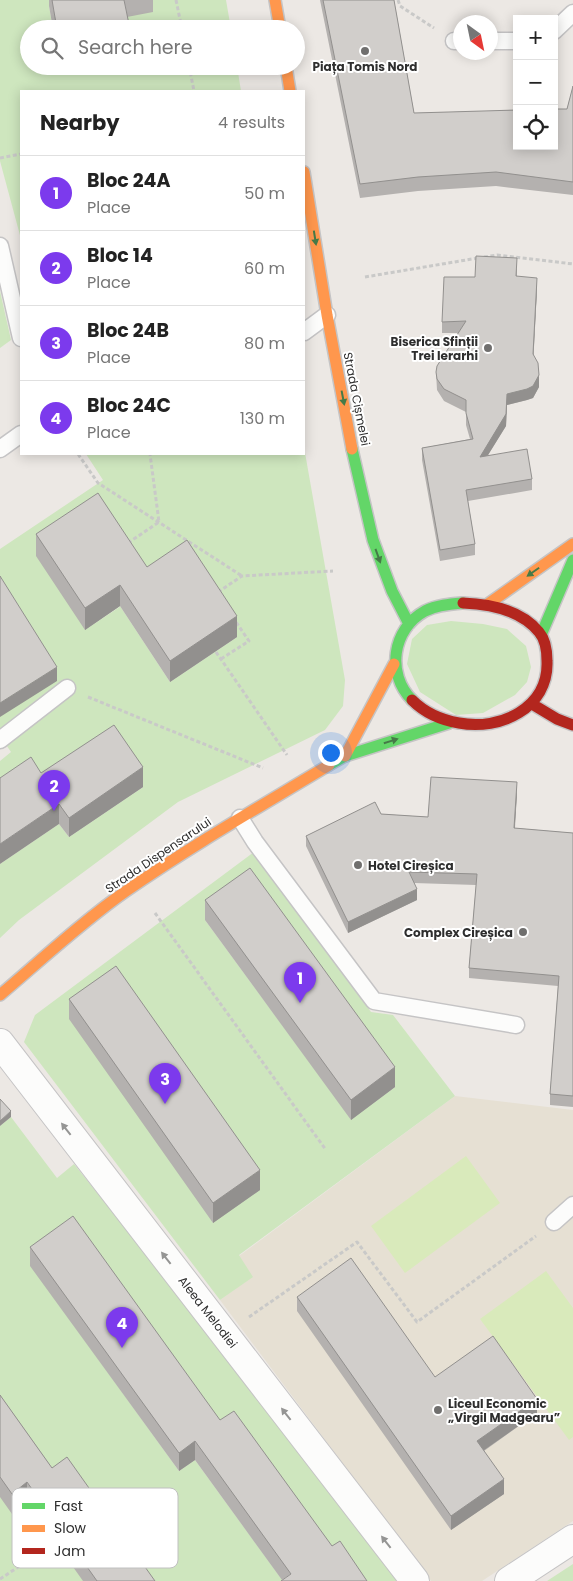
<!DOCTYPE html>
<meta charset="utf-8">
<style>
:root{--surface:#fff;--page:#f6f6f6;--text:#222;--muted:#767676;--line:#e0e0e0;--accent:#7c3aed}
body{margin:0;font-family:Poppins,sans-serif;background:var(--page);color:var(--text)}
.controls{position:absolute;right:15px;top:15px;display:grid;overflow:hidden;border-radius:0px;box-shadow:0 2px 12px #0003}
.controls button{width:45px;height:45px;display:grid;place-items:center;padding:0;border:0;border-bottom:1px solid var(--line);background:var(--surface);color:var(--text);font:25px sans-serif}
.compass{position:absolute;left:453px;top:15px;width:45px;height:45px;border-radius:50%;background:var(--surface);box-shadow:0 2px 12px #0003;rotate:147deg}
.you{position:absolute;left:330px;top:752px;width:18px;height:18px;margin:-12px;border:4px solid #fff;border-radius:50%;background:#1a73e8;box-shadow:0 0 0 8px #1a73e833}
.badge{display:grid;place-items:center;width:32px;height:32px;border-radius:50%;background:var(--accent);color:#fff;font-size:16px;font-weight:700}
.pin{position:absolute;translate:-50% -41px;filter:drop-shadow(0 1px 2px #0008)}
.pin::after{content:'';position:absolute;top:26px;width:18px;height:15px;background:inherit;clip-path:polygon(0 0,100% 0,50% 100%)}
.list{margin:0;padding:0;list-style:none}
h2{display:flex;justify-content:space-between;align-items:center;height:65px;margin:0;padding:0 20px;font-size:21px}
h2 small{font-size:16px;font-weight:400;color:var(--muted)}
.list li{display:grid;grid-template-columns:32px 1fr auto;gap:15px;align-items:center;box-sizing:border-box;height:75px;padding:0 20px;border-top:1px solid var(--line)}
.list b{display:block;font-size:19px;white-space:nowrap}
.list p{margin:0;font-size:16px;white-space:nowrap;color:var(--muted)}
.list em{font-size:16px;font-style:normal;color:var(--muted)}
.icon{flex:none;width:28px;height:28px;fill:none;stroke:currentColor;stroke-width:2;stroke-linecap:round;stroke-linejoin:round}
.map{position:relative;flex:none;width:573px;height:1581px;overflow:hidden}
.search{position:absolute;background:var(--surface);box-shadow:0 2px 12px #0003;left:20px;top:20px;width:285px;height:55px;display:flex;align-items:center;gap:12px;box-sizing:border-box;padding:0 18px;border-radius:28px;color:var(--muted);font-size:19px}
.panel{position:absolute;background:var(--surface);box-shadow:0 2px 12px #0003;left:20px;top:90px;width:285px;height:365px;border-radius:0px}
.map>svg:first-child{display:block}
</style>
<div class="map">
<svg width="573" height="1581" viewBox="0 0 573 1581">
<rect width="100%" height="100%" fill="#ece8e4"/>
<path fill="#e6e0d3" d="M455,1096L573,1110V1521L482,1581H431L220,1300L252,1277L239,1256Z"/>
<path fill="#cee6be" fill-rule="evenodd" d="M0,0H79L49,6L53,29H29V66H60L62,73L95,66H237L241,91H21V239L0,161Z
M151,0H226L231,29H126L124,17Z
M0,291L11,340L0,348Z
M304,447L345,680L343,706L325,730L178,802L19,920L0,938V864L59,824L69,837L143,787L0,798V761L11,752L0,736V549L103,480L86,454H304ZM187,562L237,637L170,682L120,606L85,630Z
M451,621L483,624L507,629L526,646L531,667L527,682L515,695L483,713L456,715L420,692L407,664L412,639L427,625Z
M254,852L371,1012L393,1015L455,1096L239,1255L253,1277L220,1300L24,1042L35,1015ZM205,920L395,1086V1087L351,1119Z
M11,1117L57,1178L74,1164L408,1581H355L220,1439L31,1266L179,1471L195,1460L283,1581H141L52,1488L0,1415V1126Z
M0,1497L27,1502L84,1581H0Z
M573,1564V1581H547Z"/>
<path fill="#d9eabb" d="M466,1156L500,1203L405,1273L371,1226Z
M546,1271L573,1308V1437L569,1440L480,1319Z"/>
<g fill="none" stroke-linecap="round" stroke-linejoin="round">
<g stroke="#c5c4c5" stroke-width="19">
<path id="lane" d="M554,31L573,13
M454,41H460
M490,41H517
M0,246L21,338
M304,332L327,315
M0,449L21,434
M0,740L67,688
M240,818L255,842L374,1001L516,1025
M554,1222L573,1205"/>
</g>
<g stroke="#c5c4c5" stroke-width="30">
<path id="street" d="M0,1043L415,1581
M509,1581L573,1539"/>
</g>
<g stroke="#c5c4c5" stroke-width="14">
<path id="fast" d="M352,449L373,540L392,591L409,624
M541,635L573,560
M412,700C386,674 392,629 425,611C437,605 451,604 463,603
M329,765L345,756L449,723"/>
</g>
<g stroke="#c5c4c5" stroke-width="14">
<path id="slow" d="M275,0L280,29
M286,66L290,91
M304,172L327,315L352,449
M488,604L573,544
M345,756L394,664
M0,995C40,961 83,921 126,891C191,846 261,806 329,765"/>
</g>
<g stroke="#c5c4c5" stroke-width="14">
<path id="jam" d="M412,700C425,713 441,720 459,723C500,731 549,708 547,661C547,651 545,639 539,632C521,610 490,604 463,603
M532,704L557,719L573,725"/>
</g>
<path stroke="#c9c9c8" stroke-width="3" stroke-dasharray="4 2.5" stroke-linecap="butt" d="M176,0L182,29
M398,0L400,6L434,28
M189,66L194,91
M0,158L21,154
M484,257L497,255L573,264
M365,277L478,258
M78,454L98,483L242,576
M128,543L159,522L150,454
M218,592L242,576L333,571
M216,652L287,755
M221,659L249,641L236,622
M88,697L263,768
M155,913L326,1150
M249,1317L357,1242L417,1322L536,1236
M0,1579L56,1542"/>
<use href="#lane" stroke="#fcfcfb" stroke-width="16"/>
<use href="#street" stroke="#fcfcfb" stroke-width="28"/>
<use href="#fast" stroke="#63d668" stroke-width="11"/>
<use href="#slow" stroke="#ff974d" stroke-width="11"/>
<use href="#jam" stroke="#b3261e" stroke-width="11"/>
</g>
<path fill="#b4b1af" d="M49,0H153V12L127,17L130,29H53L49,6Z
M320,0H394L414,113L567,109L573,86V195L496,186L418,191L360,198Z
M60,66H95L61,73Z
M517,269V276L537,289L533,355L539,387L533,398L527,400L507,405L506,426L488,455L532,479V490L468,501L475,544V555L440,561L422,460V448L470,439L466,425V412L444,401L437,390L436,372L458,333H442V322L475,277Z
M36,534L147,567L237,637L170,682L120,606L85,630L36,556Z
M41,773L143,787L69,837L59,824Z
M517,793L515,828L573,833V1107L550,1105V1094L558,986L469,978V968L476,885L414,883L417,900L348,933L306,846V836L381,814L428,817Z
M205,900L395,1087L351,1120L205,920Z
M69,999L260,1190L213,1223L69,1019Z
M30,1247L220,1420L332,1546L282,1580L195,1460L179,1471L30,1266Z
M297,1297L435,1377L537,1413L484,1451L504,1494L451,1530L297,1311Z
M0,1395L52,1468L155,1581H83L27,1502L12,1514L0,1497Z"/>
<path fill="#92908e" d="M537,278V289L533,366V354Z
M539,375V387L533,398L527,400L507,405L506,426L480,468V457L507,394Z
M120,585V606L85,630V608Z
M237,616V637L170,682V661Z
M57,667V681L0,717V703Z
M143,767V787L69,837V818Z
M517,782V793L514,838V828Z
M59,804V824L0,864V844Z
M417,889V900L348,933V922Z
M395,1067V1087L351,1120V1100Z
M11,1111V1117L0,1126V1121Z
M260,1170V1190L213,1223V1203Z
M537,1399V1413L477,1455V1441Z
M195,1441V1460L179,1471V1453Z
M504,1479V1494L451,1530V1516Z
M27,1482V1502L12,1514V1494Z"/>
<path fill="#d1cecb" stroke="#92908e" d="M52,0H124L130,29H57Z
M323,0H394L414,113L517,110V146H554V109H567L573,86V182L496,172L418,177L360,184Z
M476,256L517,258L516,276L537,278L533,354L538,363L539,375L533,386L527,389L507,394L506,414L480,457L527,449L532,479L466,490L475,544L440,550L422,448L473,439L466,413V400L444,389L437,379L436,372L437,366L466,321L442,322L444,277H475Z
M98,493L147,567L187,540L237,616L170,661L120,585L85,608L36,534Z
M0,576L57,667L0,703Z
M114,725L143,767L69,818L59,804L0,844V778L31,757L41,773Z
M431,777L517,782L514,828L573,833V1096L550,1094L559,976L469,968L477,874L409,872L417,889L348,922L306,836L375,802L381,814L428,817Z
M250,868L395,1067L351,1100L205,900Z
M116,966L260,1170L213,1203L69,999Z
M0,1099L11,1111L0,1121Z
M73,1216L220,1420L234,1411L332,1546L340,1541L367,1581H281L291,1574L195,1441L179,1453L30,1247Z
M351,1258L435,1377L493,1336L537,1399L477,1441L504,1479L451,1516L297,1297Z
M0,1395L52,1468L67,1457L155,1581H97L27,1482L12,1494L0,1477Z"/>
<defs><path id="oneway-solid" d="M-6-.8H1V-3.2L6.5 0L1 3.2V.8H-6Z" transform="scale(1.25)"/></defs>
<g fill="#467a48">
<use href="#oneway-solid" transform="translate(315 238) rotate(81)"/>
<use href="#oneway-solid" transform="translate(343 398) rotate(79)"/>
<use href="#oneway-solid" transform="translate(378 556) rotate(70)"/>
<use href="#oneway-solid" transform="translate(533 572) rotate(145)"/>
<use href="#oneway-solid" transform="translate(391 741) rotate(-17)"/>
</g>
<g fill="#959594">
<use href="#oneway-solid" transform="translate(66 1129) rotate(-128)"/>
<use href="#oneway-solid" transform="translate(166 1258) rotate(-128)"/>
<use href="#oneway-solid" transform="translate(286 1414) rotate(-128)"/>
<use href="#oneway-solid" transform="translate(386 1542) rotate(-128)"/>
</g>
<g fill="#706f6e" stroke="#fff" stroke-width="2">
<circle cx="365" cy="51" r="5"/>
<circle cx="488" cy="348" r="5"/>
<circle cx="358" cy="865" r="5"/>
<circle cx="523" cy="932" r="5"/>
<circle cx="438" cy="1410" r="5"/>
</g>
<g text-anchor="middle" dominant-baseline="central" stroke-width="4" stroke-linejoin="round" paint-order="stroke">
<g font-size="12" font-weight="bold" fill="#2e2e2e" stroke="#fff" text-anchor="end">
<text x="365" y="66" text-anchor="middle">Piața Tomis Nord</text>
<text x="478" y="341">Biserica Sfinții<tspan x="478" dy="14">Trei Ierarhi</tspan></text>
<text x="368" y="865" text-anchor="start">Hotel Cireșica</text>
<text x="513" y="932">Complex Cireșica</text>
<text x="448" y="1403" text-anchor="start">Liceul Economic<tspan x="448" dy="14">„Virgil Madgearu”</tspan></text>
</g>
<g font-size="12" fill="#2e2e2e" stroke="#fff">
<text transform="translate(357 399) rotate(79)">Strada Cișmelei</text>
<text transform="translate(158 855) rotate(-34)">Strada Dispensarului</text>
<text transform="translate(208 1312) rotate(52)">Aleea Melodiei</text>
</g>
</g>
<rect x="12" y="1488" width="166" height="80" rx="8" fill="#fff" stroke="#c0c0c0" stroke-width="1"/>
<rect x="22" y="1503" width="23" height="6" fill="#63d668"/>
<rect x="22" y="1525" width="23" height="7" fill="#ff974d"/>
<rect x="22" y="1548" width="23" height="6" fill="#b3261e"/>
<g font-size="14" fill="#2e2e2e">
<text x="54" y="1511">Fast</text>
<text x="54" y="1533">Slow</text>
<text x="54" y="1556">Jam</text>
</g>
</svg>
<div class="controls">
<button>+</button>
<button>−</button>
<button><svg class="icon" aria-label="locate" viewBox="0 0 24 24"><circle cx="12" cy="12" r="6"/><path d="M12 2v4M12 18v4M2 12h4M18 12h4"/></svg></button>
</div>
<svg class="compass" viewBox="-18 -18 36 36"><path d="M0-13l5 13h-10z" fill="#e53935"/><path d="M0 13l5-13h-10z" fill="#767676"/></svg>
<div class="you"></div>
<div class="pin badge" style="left:300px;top:1003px">1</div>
<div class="pin badge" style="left:54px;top:811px">2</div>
<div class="pin badge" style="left:165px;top:1104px">3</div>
<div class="pin badge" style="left:122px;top:1348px">4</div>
<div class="search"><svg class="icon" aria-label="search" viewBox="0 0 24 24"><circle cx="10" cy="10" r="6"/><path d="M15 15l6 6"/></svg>Search here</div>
<section class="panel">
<h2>Nearby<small>4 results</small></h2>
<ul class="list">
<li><span class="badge">1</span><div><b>Bloc 24A</b><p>Place</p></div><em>50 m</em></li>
<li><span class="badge">2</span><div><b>Bloc 14</b><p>Place</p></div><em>60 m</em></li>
<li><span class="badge">3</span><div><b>Bloc 24B</b><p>Place</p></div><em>80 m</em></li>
<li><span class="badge">4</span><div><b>Bloc 24C</b><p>Place</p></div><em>130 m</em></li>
</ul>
</section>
</div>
